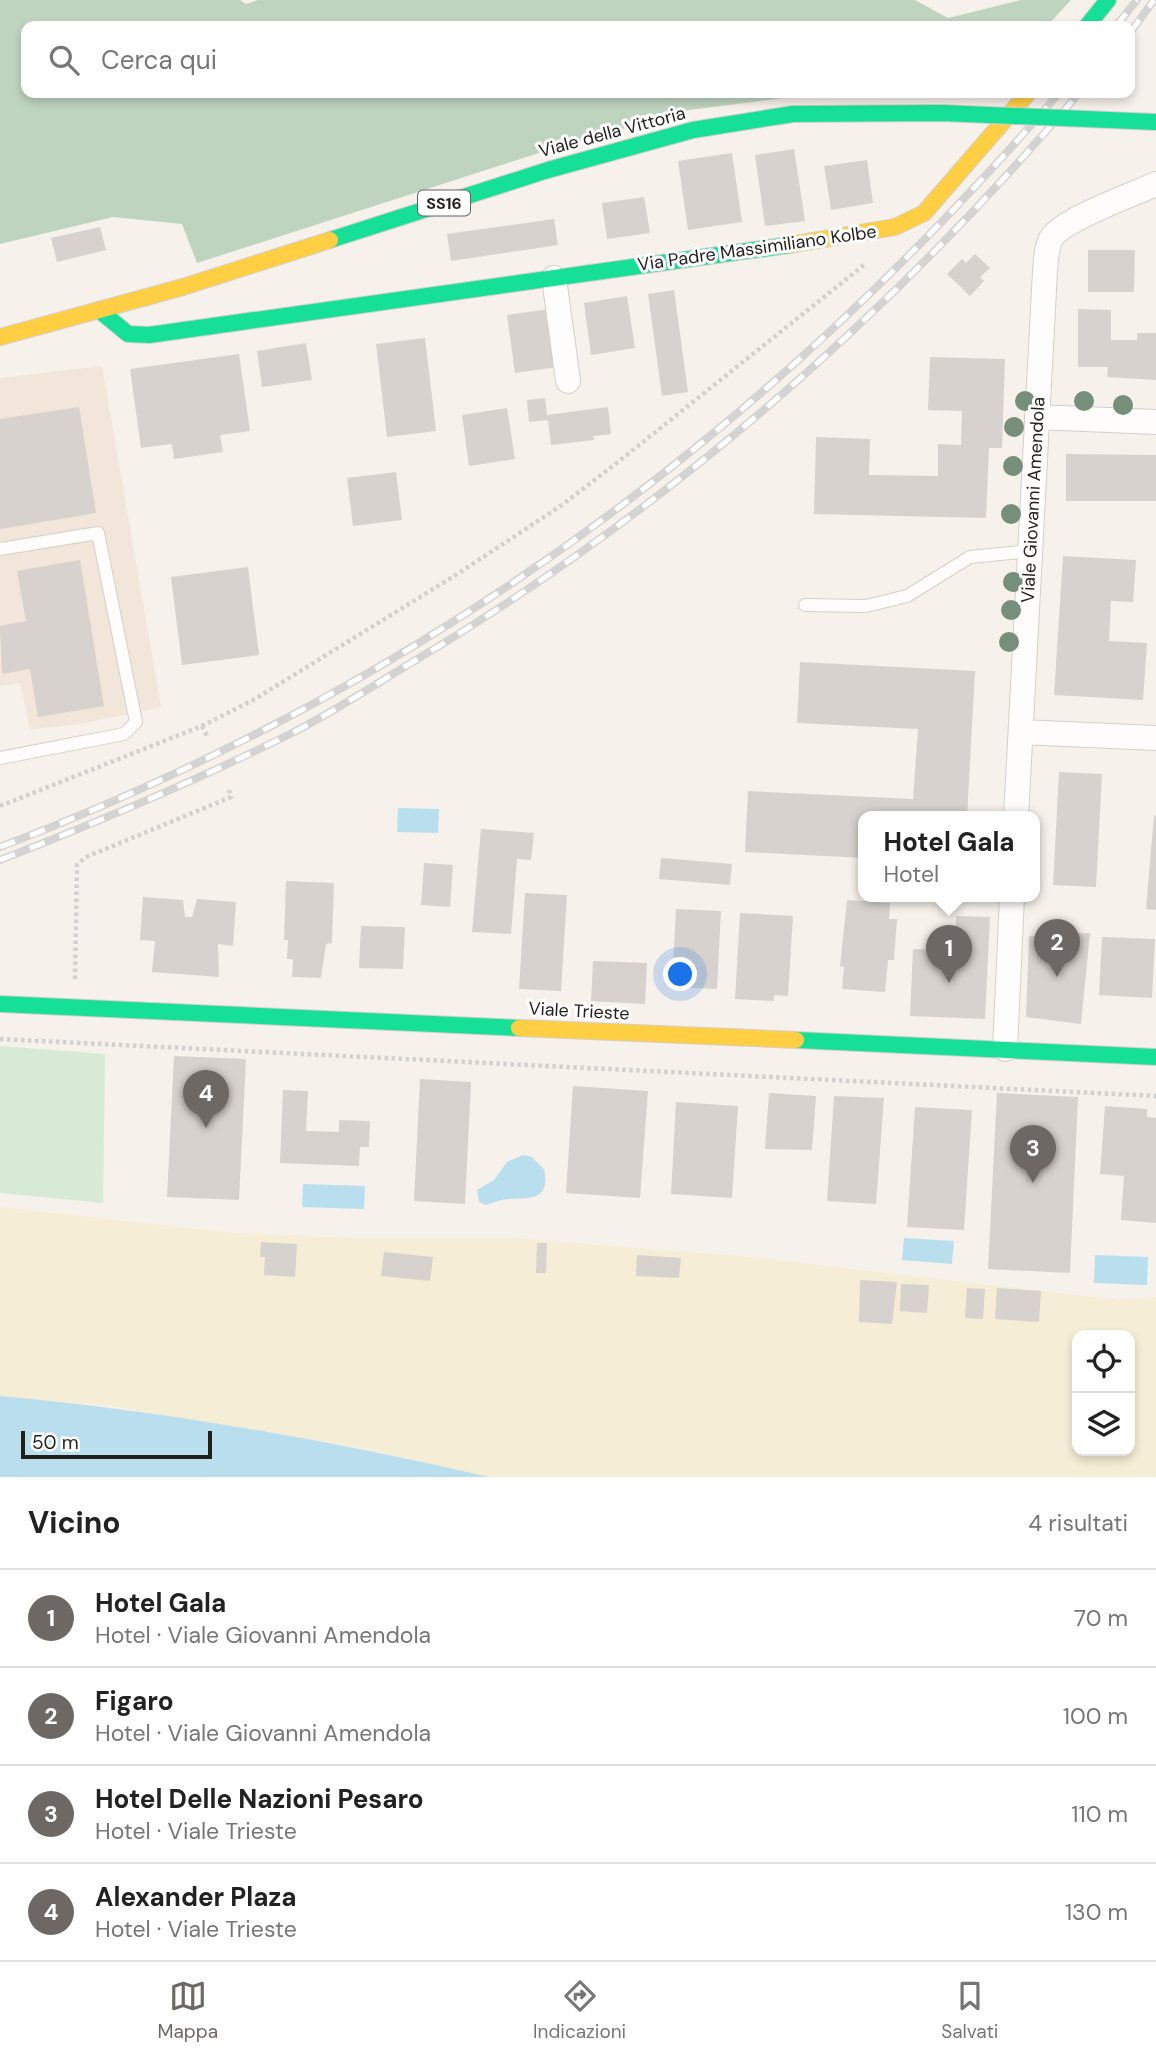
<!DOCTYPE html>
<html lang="it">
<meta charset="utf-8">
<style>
:root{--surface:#fff;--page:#f2f2f2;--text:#222;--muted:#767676;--line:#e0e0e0;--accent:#6d6864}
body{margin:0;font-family:"DM Sans",sans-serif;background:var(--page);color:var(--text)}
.controls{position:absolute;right:21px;bottom:21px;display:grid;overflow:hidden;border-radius:14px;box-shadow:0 4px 10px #0003}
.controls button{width:63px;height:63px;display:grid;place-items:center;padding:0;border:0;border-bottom:2px solid var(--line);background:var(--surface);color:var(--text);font:35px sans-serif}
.scale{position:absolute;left:21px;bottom:18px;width:191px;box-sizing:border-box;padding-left:7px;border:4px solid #231f1b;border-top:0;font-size:19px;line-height:24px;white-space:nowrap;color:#231f1b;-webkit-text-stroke:5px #fff;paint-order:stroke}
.you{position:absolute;left:681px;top:975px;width:24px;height:24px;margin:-18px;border:5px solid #fff;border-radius:50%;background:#1a73e8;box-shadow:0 0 0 10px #1a73e833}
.badge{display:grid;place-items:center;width:46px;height:46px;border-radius:50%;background:var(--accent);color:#fff;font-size:23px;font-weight:700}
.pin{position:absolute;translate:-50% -58px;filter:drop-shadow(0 2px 4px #0008)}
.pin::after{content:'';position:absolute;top:37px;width:24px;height:21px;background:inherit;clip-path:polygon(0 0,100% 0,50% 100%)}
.popup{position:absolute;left:858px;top:811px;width:182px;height:91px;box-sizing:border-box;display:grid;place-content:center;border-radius:14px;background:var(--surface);filter:drop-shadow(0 2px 5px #0005);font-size:23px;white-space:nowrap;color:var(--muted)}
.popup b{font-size:26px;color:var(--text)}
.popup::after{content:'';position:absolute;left:50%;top:100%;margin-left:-14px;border:14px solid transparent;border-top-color:var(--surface)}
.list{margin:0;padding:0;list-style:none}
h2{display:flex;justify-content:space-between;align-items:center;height:91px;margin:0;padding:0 28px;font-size:30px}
h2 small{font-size:23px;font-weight:400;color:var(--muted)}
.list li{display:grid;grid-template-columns:46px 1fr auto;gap:21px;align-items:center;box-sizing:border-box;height:98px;padding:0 28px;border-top:2px solid var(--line)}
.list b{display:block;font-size:26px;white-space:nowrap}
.list p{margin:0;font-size:23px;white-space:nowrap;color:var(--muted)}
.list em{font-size:23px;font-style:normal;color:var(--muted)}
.icon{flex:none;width:38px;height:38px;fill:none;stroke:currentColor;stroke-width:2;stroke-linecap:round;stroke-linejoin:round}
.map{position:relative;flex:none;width:1156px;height:1477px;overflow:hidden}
.search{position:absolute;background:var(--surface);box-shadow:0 4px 10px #0003;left:21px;right:21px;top:21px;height:77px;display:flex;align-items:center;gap:18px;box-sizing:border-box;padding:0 24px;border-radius:14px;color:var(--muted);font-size:26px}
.sheet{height:483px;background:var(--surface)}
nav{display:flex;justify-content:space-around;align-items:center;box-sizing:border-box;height:98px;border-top:2px solid var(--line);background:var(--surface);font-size:19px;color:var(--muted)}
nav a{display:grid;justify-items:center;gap:4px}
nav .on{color:var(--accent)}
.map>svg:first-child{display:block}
</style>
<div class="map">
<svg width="1156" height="1477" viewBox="0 0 1156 1477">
<rect width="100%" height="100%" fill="#f7f1eb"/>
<path fill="#f2e5d9" d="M102,366L161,707L75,725L30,729L20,683L0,686V378Z"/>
<path fill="#d6ead5" d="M0,1046L105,1054L103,1203L0,1193Z"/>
<path fill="#bfd4bf" d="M0,0H240L246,4L258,0H915L948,18L1021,0H1071L1047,26H26V93H823L689,110L542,152L197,263L182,224L113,217L0,244Z"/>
<path fill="#f5edd6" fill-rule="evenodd" d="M0,1207L234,1233L357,1238H511L740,1256L1119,1300L1156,1297V1477H489L356,1447L110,1406L0,1396ZM1077,1335H1130V1451H1077Z"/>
<path fill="#b9dfee" d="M398,808L439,809L438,833L397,832Z
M523,1155L532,1157L544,1169C552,1206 523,1196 502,1200C496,1201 491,1204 485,1205L479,1202L477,1190L494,1180L507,1162Z
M303,1184L365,1186L364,1209L302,1207Z
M904,1238L954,1241L952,1264L902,1260Z
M1095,1255L1148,1257L1147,1285L1094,1283Z
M0,1396C165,1411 328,1440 489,1477H0Z"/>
<path fill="#d7d2cd" d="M794,149L805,221L765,226L755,155Z
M732,153L742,222L688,230L678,161Z
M867,160L873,203L831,210L824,166Z
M644,197L650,233L607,239L602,203Z
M554,219L558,245L451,261L447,234Z
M100,227L106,250L57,262L51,238Z
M1088,250H1135L1134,292H1088Z
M975,254L990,268L980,277L984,281L970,296L947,274L962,259L966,263Z
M674,290L688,392L662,396L648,294Z
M627,296L635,348L591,355L584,303Z
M550,309L558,367L515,373L507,315Z
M1078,309L1111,310V340H1137V333H1156V380L1107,377L1108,367H1078Z
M425,338L436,431L387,437L376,344Z
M306,343L312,380L262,387L257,351Z
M239,354L250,431L220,435L223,452L174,459L172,444L141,448L130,369Z
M930,357L1005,359L1002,448H989L986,518L814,514L816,437L870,439L869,475L938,476V444L961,445L962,411L928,410Z
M545,398L547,415L608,407L611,434L593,436L594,440L551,445L548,420L529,422L527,400Z
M79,407L96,513L0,529V419Z
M507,408L515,459L469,466L462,415Z
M1066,454L1156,455V501H1066Z
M396,472L402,520L353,526L347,478Z
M1063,556L1136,560L1133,602L1111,601L1109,641L1147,643L1143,700L1054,695Z
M80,560L104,706L38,717L30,669L2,674L0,626L26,621L17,571Z
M248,567L259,655L182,665L171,577Z
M800,662L975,671L967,817H863V858L745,852L748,791L913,799L918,729L797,723Z
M1059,772L1102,774L1096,887L1053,885Z
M1154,815L1156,816V910L1146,909Z
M481,829L534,833L531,860L517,859L511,934L472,932Z
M661,858L732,864L730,885L659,879Z
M424,863L453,865L450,907L421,905Z
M286,881L334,883L332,943L326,944L321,978L292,977L293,959H287L288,940H284Z
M525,893L567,895L561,991L519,989Z
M143,897L183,900L185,917H192L197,899L236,902L233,946L218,944L219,977L152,972L155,941L140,940Z
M847,900L890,903L889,919H897L894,960H888L885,992L842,989L844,967L840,966Z
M676,909L721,911L717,989L672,987Z
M740,913L793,916L788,996L774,995V1001L735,999Z
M956,916L990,917L985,1019L910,1016L913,949L955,950Z
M361,926L405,927L403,969L359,968Z
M1090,933L1081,1024L1026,1017L1029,936Z
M1102,937L1155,939L1152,998L1099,995Z
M593,961L647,963L645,1004L591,1001Z
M174,1056L246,1059L239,1200L167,1197Z
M420,1079L471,1082L465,1204L414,1201Z
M573,1086L648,1091L640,1198L566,1193Z
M283,1090L308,1091L306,1131L339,1132V1120L370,1121L369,1147H360L359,1166L280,1163Z
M769,1093L816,1096L812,1150L765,1149Z
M997,1093L1078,1097L1070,1273L988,1269Z
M834,1096L884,1098L876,1204L827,1201Z
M676,1102L738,1106L732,1198L671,1194Z
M1105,1106L1147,1109V1117L1156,1118V1223L1121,1220L1124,1176L1100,1174Z
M915,1107L972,1110L964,1230L907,1227Z
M261,1242L297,1244L295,1277L264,1275L265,1257H260Z
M537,1243H547L546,1273H536Z
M384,1252L433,1257L430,1281L381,1276Z
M637,1255L681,1258L679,1278L636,1276Z
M860,1280L897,1282L892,1324L859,1322Z
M901,1284L929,1285L927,1313L900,1311Z
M967,1288L985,1289L983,1319L965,1318Z
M997,1288L1041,1291L1039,1322L995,1319Z"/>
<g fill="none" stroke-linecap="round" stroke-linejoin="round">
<g stroke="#d4cfca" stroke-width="14">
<path id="lane" d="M0,549L98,533L136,722L124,734L0,758
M805,605L866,606L907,596L970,557L1030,551"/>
</g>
<g stroke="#d4cfca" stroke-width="26">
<path id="street" d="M554,278L568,381
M1037,417L1156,422
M1021,732L1156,738
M1016,817L1045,271C1046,262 1046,247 1051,239C1061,220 1134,194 1156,184
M1005,1049L1012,897"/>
</g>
<g stroke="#d4cfca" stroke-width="18">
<path id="fast" d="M1087,26L1108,0
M330,240L548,170L693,130L793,114
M99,310L128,334L149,335L789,245
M0,1004L519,1028
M796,1040L1156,1057"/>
</g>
<g stroke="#d4cfca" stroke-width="18">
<path id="slow" d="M789,245L895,227L924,213L1028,93
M0,337L183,287L330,240
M519,1028L796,1040"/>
</g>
<path stroke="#d2d1cf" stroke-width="4.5" stroke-dasharray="3.5 3.5" stroke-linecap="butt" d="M202,726L207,736
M0,806L202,726L255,699L459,573L562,505L618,462L864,265
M75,979L77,865L86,857L231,797L229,790
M0,1039L1156,1096"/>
<use href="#lane" stroke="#fefdfc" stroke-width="12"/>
<use href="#street" stroke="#fefdfc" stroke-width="24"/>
<use href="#fast" stroke="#16e098" stroke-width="16"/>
<use href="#slow" stroke="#ffcf43" stroke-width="16"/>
<g stroke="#d5d3d2" stroke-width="8">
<path id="rail" d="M1116,26L1137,0
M1130,33L1154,0
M0,847C419,689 768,432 1059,93
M0,860C98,822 196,781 290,734C330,714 368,689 406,666C661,515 888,319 1079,93"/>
</g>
<use href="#rail" stroke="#fff" stroke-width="5" stroke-dasharray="16" stroke-linecap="butt"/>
<g stroke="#d4cfca" stroke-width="18" stroke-linecap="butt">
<path id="fast-bridge" d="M793,114L942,113L1156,122"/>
</g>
<use href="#fast-bridge" stroke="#16e098" stroke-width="16"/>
</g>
<g fill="#768f7a">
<circle cx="1025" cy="401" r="10"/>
<circle cx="1084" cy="401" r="10"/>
<circle cx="1123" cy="405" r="10"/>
<circle cx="1014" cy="427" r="10"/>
<circle cx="1013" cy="466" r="10"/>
<circle cx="1011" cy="514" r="10"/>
<circle cx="1013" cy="582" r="10"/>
<circle cx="1011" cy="610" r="10"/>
<circle cx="1009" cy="642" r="10"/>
</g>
<g text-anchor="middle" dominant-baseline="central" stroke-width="6" stroke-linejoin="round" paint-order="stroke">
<rect fill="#fff" stroke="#65625f" stroke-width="2" x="418" y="190.5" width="52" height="25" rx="5"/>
<g font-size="16" font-weight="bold" fill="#231f1b">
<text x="444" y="203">SS16</text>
</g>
<g font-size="18" fill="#231f1b" stroke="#fff">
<text transform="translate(612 132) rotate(-15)">Viale della Vittoria</text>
<text transform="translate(757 248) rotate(-8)">Via Padre Massimiliano Kolbe</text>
<text transform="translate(1033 500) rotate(-87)">Viale Giovanni Amendola</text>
<text transform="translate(579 1011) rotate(3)">Viale Trieste</text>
</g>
</g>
</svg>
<div class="controls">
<button><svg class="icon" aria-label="locate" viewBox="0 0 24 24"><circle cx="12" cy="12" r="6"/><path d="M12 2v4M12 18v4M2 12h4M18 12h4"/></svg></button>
<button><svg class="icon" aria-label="layers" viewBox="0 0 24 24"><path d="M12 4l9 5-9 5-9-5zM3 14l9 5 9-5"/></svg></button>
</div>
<div class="scale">50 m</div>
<div class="you"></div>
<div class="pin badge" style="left:949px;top:983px">1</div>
<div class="popup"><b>Hotel Gala</b>Hotel</div>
<div class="pin badge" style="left:1057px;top:977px">2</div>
<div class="pin badge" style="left:1033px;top:1183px">3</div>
<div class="pin badge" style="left:206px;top:1128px">4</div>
<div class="search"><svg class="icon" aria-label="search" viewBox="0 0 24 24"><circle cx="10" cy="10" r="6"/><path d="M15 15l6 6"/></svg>Cerca qui</div>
</div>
<section class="sheet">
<h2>Vicino<small>4 risultati</small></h2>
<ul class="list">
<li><span class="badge">1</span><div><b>Hotel Gala</b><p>Hotel · Viale Giovanni Amendola</p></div><em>70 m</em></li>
<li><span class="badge">2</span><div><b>Figaro</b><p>Hotel · Viale Giovanni Amendola</p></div><em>100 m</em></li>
<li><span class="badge">3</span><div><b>Hotel Delle Nazioni Pesaro</b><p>Hotel · Viale Trieste</p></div><em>110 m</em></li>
<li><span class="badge">4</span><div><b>Alexander Plaza</b><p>Hotel · Viale Trieste</p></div><em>130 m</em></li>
</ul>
</section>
<nav>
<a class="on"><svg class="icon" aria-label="map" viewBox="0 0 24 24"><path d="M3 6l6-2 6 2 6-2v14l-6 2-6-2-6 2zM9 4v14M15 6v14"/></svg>Mappa</a>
<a><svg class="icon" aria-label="directions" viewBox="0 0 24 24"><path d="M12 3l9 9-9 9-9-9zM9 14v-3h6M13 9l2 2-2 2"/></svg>Indicazioni</a>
<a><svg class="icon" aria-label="saved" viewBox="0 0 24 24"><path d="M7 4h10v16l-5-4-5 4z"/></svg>Salvati</a>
</nav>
